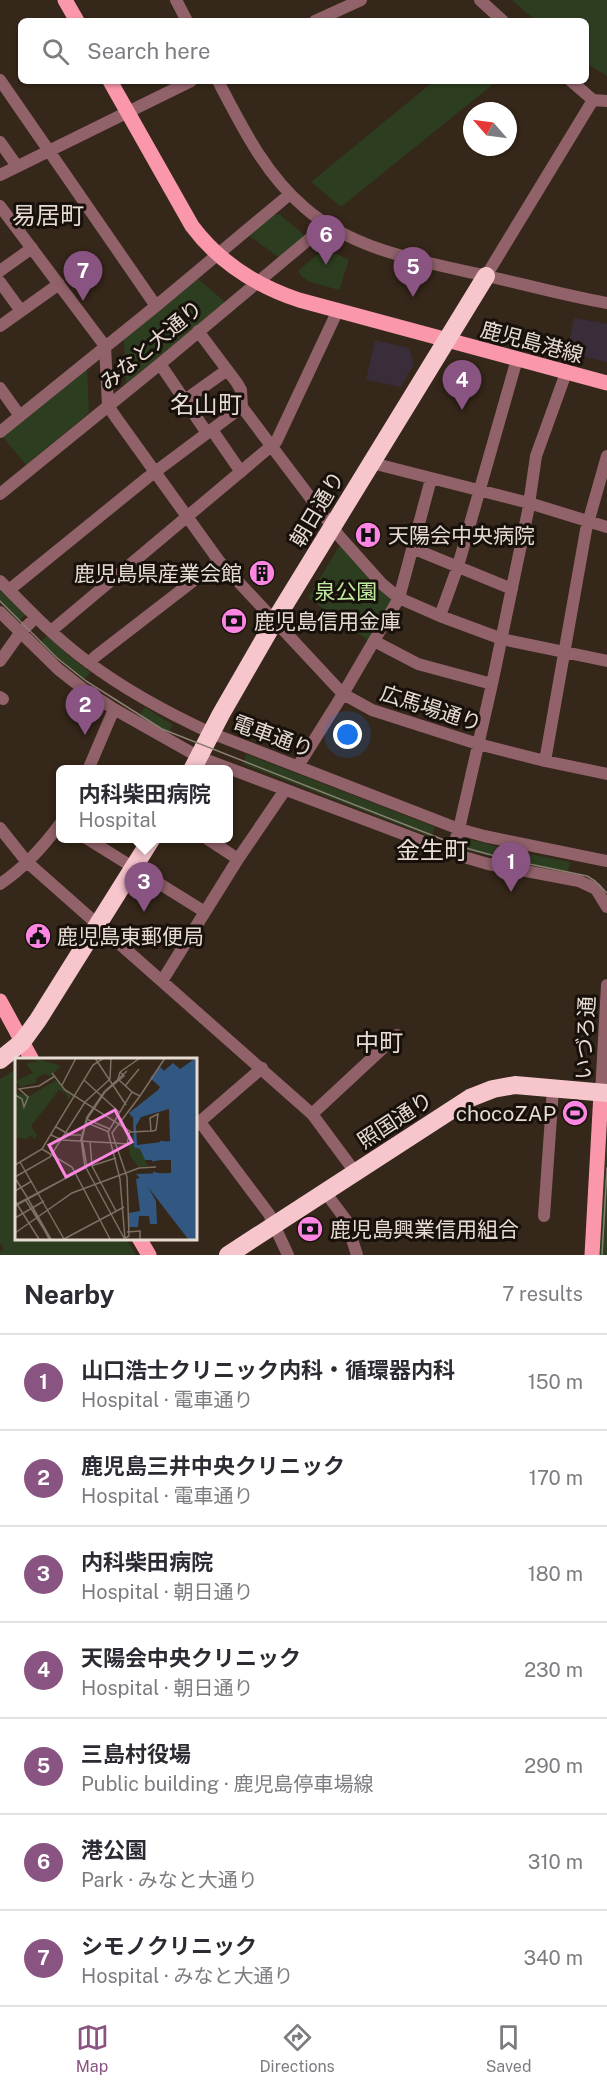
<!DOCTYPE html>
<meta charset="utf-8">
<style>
:root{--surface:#fff;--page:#f2f2f3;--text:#2b2b33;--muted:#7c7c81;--line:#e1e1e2;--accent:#8a5482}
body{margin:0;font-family:"Public Sans","Noto Sans JP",sans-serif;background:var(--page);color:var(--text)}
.compass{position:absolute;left:463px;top:102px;width:54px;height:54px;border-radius:50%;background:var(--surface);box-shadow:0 2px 4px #0004;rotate:298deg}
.you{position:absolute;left:348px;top:735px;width:21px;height:21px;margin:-15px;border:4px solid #fff;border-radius:50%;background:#1a73e8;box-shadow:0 0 0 9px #1a73e833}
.badge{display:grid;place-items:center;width:39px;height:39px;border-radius:50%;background:var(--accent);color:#fff;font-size:20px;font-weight:700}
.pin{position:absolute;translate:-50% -50px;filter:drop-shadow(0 2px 3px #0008)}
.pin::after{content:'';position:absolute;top:32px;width:21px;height:18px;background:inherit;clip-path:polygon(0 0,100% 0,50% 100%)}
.popup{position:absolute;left:56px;top:765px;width:177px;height:78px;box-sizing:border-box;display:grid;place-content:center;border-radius:9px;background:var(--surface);filter:drop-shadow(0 2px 4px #0005);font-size:20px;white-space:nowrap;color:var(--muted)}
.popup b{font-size:22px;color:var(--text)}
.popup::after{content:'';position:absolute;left:50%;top:100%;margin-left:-12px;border:12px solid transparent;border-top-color:var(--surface)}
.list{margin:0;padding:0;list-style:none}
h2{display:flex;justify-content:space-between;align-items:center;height:78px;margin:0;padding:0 24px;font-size:26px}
h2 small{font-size:20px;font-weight:400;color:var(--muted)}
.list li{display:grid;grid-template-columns:39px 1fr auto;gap:18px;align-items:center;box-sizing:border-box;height:96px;padding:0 24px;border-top:2px solid var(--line)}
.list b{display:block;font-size:22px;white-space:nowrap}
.list p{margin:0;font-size:20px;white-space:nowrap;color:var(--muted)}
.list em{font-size:20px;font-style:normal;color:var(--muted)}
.icon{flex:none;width:33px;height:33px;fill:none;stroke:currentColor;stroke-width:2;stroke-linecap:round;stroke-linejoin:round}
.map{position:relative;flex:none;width:607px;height:1255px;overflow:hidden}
.search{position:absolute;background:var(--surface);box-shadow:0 2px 4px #0004;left:18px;right:18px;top:18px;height:66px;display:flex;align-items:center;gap:15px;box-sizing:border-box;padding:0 21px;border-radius:9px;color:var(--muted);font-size:22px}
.sheet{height:750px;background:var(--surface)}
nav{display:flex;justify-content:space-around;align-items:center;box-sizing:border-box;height:84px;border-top:2px solid var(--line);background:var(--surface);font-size:16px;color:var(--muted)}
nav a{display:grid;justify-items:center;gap:3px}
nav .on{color:var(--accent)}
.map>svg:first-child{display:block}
</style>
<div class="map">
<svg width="607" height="1255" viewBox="0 0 607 1255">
<rect width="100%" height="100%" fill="#352719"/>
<path fill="#3a2d3a" d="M574,318L607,324V362L567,353Z
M375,340L409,348L414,364L401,387L366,380Z"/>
<path fill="#2d3e20" d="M512,0H607V76L586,63V21H536Z
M434,81H497L341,207L311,182Z
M279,214L303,234V238L280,258L248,235L274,215Z
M325,248L349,260L339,290L310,282L300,275L299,270Z
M197,278L225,302L126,384L124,338Z
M87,368L89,413L26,465L3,437Z
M340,545L390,598L392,603L369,641L308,598Z
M0,588L26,614L18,622L0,603Z
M47,635L68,655L90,672L84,681L40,643Z
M145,707L173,725L168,734L139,716Z
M246,754L435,827L431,837L243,764Z
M469,839L513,851L510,861L466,850Z
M524,853L570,862L568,873L522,864Z
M15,1070H16V1238L126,1239L136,1255H0V1252L4,1249L0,1243V1079Z
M607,1139V1255H599Z"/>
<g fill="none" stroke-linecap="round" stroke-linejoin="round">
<path stroke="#92626a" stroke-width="12" d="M176,0L187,21
M480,0L503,21
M315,21L361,0
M0,80L156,306
M218,81C242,127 265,174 305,208C354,251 425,262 487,276C527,285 567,296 607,303
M571,81L593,100L607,101
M0,142L17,166
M0,175L191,81
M0,206L105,346L108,406L117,419L219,561L343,694L372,710L478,744L545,761L607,774
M0,271L32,248
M486,276L593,100
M0,282L21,311
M0,326L59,284
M198,331L237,383L241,390L242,407L340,537L382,584L399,598L440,616L502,639L607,661
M160,364L207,433
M0,388L20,416
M185,400L227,370
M212,430L241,472
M0,432L156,306L290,194
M372,463L529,503L607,527
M0,494L160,364L326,225
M412,548L512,589
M0,581C28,609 56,639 88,662C124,689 170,714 211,733L459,829L484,836L607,861
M9,590L147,478L242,407
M0,612L58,669L82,688L114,709L199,757L464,857L488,864L579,881L596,889L607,907
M440,616L458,566L517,359
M51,631L276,442L338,310
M374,641L418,664L492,684
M0,661L20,633L36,617
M89,663L96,656L219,561
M0,697L3,699
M545,761L586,530L607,456
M298,766L343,694L399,598L431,479
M88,770L114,709
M0,828L27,862L312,1114L355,1172
M86,838L205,912
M206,838L238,859
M451,853L459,829L492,684L528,511L536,456L566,373
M0,884C24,868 43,847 60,824
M162,981L238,859L285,790
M601,1093L607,985
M312,1114L397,1035
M200,1122L269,1214L288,1255
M196,1125L262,1068
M325,1192L346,1220L357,1255
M544,1216L553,1089"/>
<path stroke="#fa97aa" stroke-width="15" d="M65,0L77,21
M110,81L192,226C219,262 257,286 299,300L607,383
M0,1001L32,1060
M139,1238L149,1255
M592,1255L601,1093"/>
<path stroke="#f7c6cd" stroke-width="18" d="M192,770L221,714L274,622L486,276
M0,1060L22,1042L38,1020L152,838
M228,1255L470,1098L493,1089L515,1085L607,1093"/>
<path stroke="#8b7f73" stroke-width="1.5" d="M0,601L57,658L86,681L162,729L462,847L510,860L587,876L595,881L607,893
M602,1255L607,1168"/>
</g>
<defs>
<g id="hospital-disc" transform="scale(1.35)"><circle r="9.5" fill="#fd86e2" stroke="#18110b"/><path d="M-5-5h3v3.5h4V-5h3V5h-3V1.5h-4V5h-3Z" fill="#111"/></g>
<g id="building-disc" transform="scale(1.35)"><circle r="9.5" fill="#fd86e2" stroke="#18110b"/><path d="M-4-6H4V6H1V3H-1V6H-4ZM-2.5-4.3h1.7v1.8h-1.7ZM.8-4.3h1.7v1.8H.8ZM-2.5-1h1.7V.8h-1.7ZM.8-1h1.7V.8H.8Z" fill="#111"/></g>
<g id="bank-disc" transform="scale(1.35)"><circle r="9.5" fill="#fd86e2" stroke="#18110b"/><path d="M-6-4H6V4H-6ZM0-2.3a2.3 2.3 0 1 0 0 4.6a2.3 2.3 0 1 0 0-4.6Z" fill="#111"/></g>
<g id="civic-disc" transform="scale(1.35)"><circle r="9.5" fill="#fd86e2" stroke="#18110b"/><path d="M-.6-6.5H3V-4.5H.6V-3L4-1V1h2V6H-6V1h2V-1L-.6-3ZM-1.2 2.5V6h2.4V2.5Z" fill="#111"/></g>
<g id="stadium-disc" transform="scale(1.35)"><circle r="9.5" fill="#fd86e2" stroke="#18110b"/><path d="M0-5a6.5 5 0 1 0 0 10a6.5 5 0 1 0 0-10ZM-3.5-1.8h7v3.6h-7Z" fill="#111"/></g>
</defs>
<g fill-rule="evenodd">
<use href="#hospital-disc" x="368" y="535"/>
<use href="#building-disc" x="262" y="573"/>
<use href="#bank-disc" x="234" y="621"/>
<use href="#civic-disc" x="38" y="936"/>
<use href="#stadium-disc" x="575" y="1113"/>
<use href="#bank-disc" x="310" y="1229"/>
</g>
<g text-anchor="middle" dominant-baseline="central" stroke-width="6" stroke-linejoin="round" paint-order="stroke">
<g font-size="21" fill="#e6dcd3" stroke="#18110b">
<text transform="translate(532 342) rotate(15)">鹿児島港線</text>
<text transform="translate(151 345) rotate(-40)">みなと大通り</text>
<text transform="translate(317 509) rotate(-59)">朝日通り</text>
<text transform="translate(431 708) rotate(18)">広馬場通り</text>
<text transform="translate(273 736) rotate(20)">電車通り</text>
<text transform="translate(585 1038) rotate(-87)">いづろ通</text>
<text transform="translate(395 1120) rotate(-33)">照国通り</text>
</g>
<g font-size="21" fill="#e6dcd3" stroke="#18110b" text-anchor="start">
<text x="388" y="535">天陽会中央病院</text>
<text x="242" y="573" text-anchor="end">鹿児島県産業会館</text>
<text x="254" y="621">鹿児島信用金庫</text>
<text x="57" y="936">鹿児島東郵便局</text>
<text x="556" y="1113" text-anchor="end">chocoZAP</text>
<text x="330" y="1229">鹿児島興業信用組合</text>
</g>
<g font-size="21" fill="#bfeb9e" stroke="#18110b">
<text x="346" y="591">泉公園</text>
</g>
<g font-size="24" fill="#e6dcd3" stroke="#18110b">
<text x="48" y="215">易居町</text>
<text x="206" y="404">名山町</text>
<text x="432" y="850">金生町</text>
<text x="379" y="1042">中町</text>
</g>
</g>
<g transform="translate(15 1058)">
<rect width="182" height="182" fill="#352719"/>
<path d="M20,0L46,8L35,18L30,16L21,20L22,24L5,29L1,23L18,15L11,5L23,4ZM41,22L56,38L53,43L51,35L44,32L16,68L22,77L20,81L15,77L12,81L2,80L0,35L15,38ZM120,74L119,88L125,91L133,108L123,109L115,97L113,83Z" fill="#2d3e20"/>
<path d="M181,0V181H173L133,129L141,143L142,166H135L134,158H124L123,169H114V155L125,153L121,121L125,120L121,116L156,115V102H130L125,91L119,89L118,60L122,56L117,59L114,55L143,32L145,29L135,20L145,9L149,13L158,5L165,11ZM154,51L155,83L122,87L121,68L126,59Z" fill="#325882" fill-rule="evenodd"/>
<path fill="none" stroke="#325882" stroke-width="3" d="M118,59L140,50L182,45M145,84L182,91M137,102L160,98L182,100M156,110H182M138,115L151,119L182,113M124,121L150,124L182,118M132,122L182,117"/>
<path fill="none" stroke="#7c6f63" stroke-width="1.5" d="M80,0L111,47M105,14L125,0M105,14L103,21L117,34L93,74L105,121L110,181M37,15L50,32L116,74L136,73H138L141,72L143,56L135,60L136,73M69,22L105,55M47,27L61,0M110,28L124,11M0,37L7,41L9,49L13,39L4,31L24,28L40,18M125,38L150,0M71,61L95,71M70,64L94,74M41,69L55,77H66M36,77L47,82L99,85M75,84L77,108L101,153M99,85L112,86L115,73M27,91L57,109L95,181M5,104L49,181M0,107L27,91L78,7L89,0M70,108L109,180M76,108L101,100M72,109L67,81L72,61L90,34L109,18L105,14M0,119L35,99L70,44L95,21L96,0M0,120L12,139M0,133L17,123M10,141L35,181M0,143L24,181M0,147L70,110L66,81L72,59L89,34L112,13M0,148L60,115M0,160L29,143M112,174L125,173V181M0,175L57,135L124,110L141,109M34,181L12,139L36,181M49,181L109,149M109,181L114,178L112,119L97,75L125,38L117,34"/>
<path fill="#fd86e2" fill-opacity="0.15" stroke="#fd86e2" stroke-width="3" d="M100,52L117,84L51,119L34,87Z"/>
<rect width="182" height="182" fill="none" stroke="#e6dcd3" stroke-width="3"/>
</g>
</svg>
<svg class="compass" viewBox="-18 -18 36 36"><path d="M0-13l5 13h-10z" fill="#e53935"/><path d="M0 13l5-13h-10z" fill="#7c7c81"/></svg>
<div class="you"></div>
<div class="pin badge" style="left:511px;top:892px">1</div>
<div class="pin badge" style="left:85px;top:735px">2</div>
<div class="pin badge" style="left:144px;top:912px">3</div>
<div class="popup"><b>内科柴田病院</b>Hospital</div>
<div class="pin badge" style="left:462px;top:410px">4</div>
<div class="pin badge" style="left:413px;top:297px">5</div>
<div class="pin badge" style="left:326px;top:265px">6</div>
<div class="pin badge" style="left:83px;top:301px">7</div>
<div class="search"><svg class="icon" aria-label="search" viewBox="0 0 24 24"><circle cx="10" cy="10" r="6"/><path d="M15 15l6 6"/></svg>Search here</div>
</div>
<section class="sheet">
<h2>Nearby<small>7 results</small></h2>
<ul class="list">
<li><span class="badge">1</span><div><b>山口浩士クリニック内科・循環器内科</b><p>Hospital · 電車通り</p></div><em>150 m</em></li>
<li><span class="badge">2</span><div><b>鹿児島三井中央クリニック</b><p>Hospital · 電車通り</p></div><em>170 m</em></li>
<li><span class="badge">3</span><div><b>内科柴田病院</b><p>Hospital · 朝日通り</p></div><em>180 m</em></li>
<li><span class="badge">4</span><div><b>天陽会中央クリニック</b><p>Hospital · 朝日通り</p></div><em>230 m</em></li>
<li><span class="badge">5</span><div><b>三島村役場</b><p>Public building · 鹿児島停車場線</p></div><em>290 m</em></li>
<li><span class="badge">6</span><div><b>港公園</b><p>Park · みなと大通り</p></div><em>310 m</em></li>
<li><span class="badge">7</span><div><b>シモノクリニック</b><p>Hospital · みなと大通り</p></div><em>340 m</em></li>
</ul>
</section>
<nav>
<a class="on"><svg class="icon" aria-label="map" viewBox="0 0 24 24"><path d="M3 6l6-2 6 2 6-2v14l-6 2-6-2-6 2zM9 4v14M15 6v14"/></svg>Map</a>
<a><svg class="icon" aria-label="directions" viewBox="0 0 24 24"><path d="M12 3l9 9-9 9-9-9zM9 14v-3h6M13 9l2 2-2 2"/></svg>Directions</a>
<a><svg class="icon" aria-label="saved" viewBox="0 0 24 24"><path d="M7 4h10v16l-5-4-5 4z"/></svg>Saved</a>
</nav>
